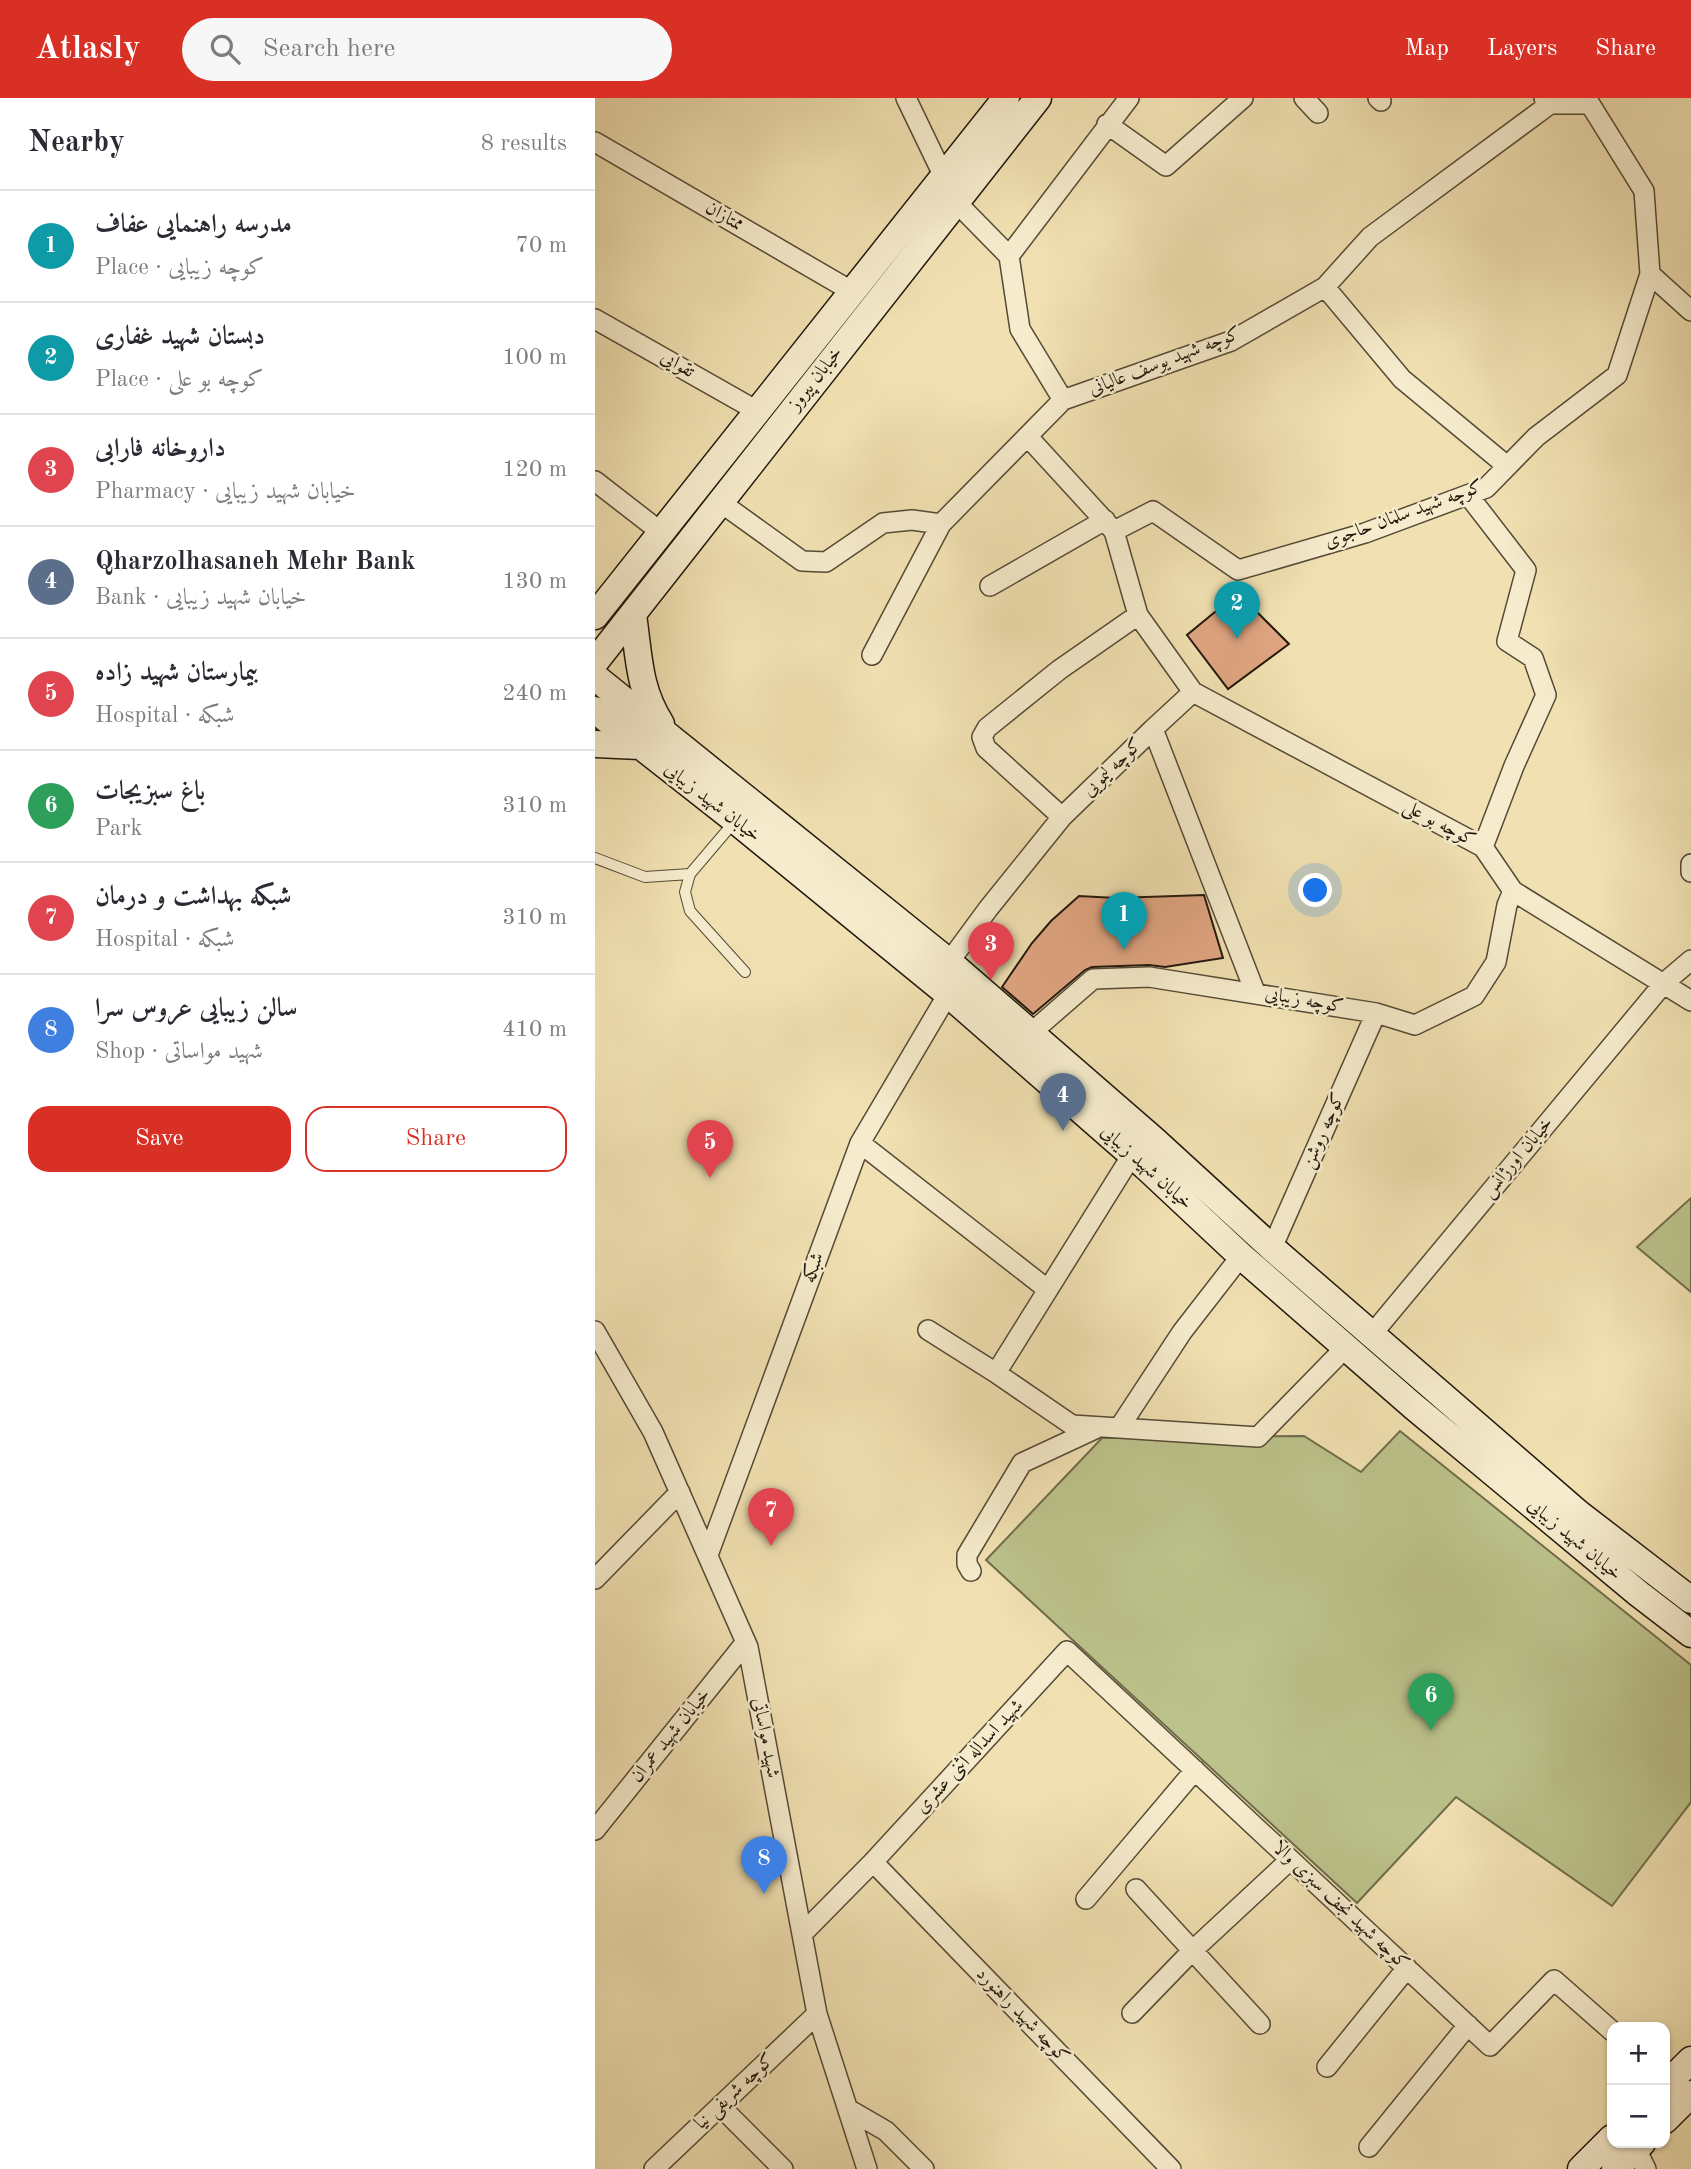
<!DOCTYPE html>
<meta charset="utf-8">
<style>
:root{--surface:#fff;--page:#f7f7f7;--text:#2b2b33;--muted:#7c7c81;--line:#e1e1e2;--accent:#d93025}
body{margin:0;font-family:"Old Standard TT",Amiri,serif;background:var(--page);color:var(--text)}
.controls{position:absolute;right:21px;bottom:21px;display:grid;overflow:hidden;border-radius:14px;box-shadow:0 2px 5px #0004}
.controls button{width:63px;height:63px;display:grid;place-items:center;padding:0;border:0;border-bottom:2px solid var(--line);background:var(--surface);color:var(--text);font:35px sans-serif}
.you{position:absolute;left:721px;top:793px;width:24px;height:24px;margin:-18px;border:5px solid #fff;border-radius:50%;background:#1a73e8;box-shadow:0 0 0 10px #1a73e833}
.badge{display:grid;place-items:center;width:46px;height:46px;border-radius:50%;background:var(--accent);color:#fff;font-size:23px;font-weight:700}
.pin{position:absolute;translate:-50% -58px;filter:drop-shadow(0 2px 4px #0008)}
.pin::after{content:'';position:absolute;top:37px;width:24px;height:21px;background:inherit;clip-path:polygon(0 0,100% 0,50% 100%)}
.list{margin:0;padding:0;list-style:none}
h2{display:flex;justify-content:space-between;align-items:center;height:91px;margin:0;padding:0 28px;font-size:30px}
h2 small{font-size:23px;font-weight:400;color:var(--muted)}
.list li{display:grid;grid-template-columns:46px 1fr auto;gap:21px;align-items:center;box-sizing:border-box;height:112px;padding:0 28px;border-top:2px solid var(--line)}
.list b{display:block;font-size:26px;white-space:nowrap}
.list p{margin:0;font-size:23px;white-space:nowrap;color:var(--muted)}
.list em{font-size:23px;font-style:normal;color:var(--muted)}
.actions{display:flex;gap:14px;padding:21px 28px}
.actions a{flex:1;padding:16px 0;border:2px solid var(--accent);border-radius:21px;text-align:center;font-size:24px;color:var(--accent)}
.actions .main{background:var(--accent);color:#fff}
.icon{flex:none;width:38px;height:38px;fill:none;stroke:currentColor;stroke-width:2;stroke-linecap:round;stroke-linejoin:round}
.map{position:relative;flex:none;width:1096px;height:2071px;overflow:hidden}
header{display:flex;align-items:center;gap:42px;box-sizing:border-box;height:98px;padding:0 35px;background:var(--accent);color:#fff}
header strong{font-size:33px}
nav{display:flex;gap:38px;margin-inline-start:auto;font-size:24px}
.search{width:490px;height:63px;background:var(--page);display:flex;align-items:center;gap:18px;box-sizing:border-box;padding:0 24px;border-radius:38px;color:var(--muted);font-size:26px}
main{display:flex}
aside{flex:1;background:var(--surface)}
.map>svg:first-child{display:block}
</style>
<header>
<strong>Atlasly</strong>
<div class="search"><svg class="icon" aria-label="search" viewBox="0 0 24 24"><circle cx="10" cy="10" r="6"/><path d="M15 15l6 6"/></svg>Search here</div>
<nav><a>Map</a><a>Layers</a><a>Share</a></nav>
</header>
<main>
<aside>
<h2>Nearby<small>8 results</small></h2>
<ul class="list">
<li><span class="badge" style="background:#0f9aa8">1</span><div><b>مدرسه راهنمایی عفاف</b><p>Place · کوچه زیبایی</p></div><em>70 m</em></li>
<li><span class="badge" style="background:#0f9aa8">2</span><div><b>دبستان شهید غفاری</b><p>Place · کوچه بو علی</p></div><em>100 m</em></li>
<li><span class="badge" style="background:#e0444e">3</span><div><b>داروخانه فارابی</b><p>Pharmacy · خیابان شهید زیبایی</p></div><em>120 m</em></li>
<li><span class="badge" style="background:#5c6f8a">4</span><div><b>Qharzolhasaneh Mehr Bank</b><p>Bank · خیابان شهید زیبایی</p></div><em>130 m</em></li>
<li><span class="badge" style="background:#e0444e">5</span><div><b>بیمارستان شهید زاده</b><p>Hospital · شبکه</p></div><em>240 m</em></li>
<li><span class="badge" style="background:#2e9e5b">6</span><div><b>باغ سبزیجات</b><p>Park</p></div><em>310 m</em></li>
<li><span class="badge" style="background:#e0444e">7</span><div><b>شبکه بهداشت و درمان</b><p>Hospital · شبکه</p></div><em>310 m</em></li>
<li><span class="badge" style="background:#3f7fe0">8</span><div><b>سالن زیبایی عروس سرا</b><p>Shop · شهید مواساتی</p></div><em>410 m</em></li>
</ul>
<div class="actions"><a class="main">Save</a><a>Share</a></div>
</aside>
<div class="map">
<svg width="1096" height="2071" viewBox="0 0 1096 2071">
<rect width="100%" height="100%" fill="#f1e1b2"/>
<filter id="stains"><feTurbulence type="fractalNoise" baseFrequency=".00286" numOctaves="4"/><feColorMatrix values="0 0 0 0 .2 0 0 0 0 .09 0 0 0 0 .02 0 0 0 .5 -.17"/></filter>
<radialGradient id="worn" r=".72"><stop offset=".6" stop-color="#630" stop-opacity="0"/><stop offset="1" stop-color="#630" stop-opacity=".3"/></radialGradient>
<path fill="#bcc28b" stroke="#6e6c4b" stroke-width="2" d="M1096,1100V1194L1042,1149Z
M805,1333L1096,1567V1704L1017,1808L861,1699L762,1805L391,1462L507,1340L709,1338L766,1374Z"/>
<path fill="#e1a683" stroke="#21170b" stroke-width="2" d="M643,495L694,546L633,591L592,537Z
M609,797L628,860L570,869L554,867L497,869L490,872L438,916L407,889L437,845L456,823L484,798L521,800Z"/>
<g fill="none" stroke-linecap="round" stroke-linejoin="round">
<g stroke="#554a35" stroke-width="12">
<path id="service" d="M140,723L95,776L90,794L95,813L150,874
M0,760L50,779L95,776"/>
</g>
<g stroke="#554a35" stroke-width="22">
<path id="minor" d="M311,0L349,79
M709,0L723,15
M783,0L786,3
M949,0L955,6H995L1049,93L1055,176L1096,213
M512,26L571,68L648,0
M0,44L258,194
M361,104L414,158L425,231L468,302L636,243L730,189L775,139L955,6
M414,158L534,0
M730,189L807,281L912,368
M0,221L164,314
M433,339L519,433L543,517L598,594L888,749L918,793L1096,903
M0,383L67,435
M873,397L931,472L912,543L938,560L951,597L919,668L888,749
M125,404L207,463L231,464L288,425L317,422L346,426
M519,433L558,413L643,472L770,435L891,390L941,339L1022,277L1055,176
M395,488L510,422
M277,557L346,426L468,302
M558,631L598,594
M467,719L391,650L387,639L392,630L464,572L543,517
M1096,766V774
M354,864L393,811L467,719L558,631L660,894
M437,934L498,881L554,879L781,915L820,927L879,898L901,864L912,807L918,793
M265,1045L452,1191
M537,1057L401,1275L477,1327L524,1330L587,1234L646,1158
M677,1150L781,915
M333,1232L401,1275
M0,1233L58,1334L153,1549L222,1916L272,2071
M778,1235L1069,885L1096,862
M524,1330L663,1339L751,1249
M113,1457L265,1045L353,896
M376,1473L372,1466V1457L427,1365L500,1331
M0,1481L85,1394
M0,1732L151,1544
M278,1764L576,2071
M541,1791L665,1926
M491,1801L600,1672
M207,1836L278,1764L472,1553L895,1948L959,1882L1017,1933
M537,1915L596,1854L695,1762
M732,1969L812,1870
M125,2008L188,2071
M253,2011L291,2033L329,2071
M774,2049L873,1927
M1041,2051L1051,2071
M59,2071L222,1916"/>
</g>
<g stroke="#21170b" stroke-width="29">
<path id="secondary" d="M38,517C44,557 43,590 66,626
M0,518L411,0
M0,564L443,0
M0,579L354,864L559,1042L677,1150L983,1415L1096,1502
M0,612L140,722L353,896L551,1069L646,1158L818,1308L1044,1496L1096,1536
M0,646L45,648
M1070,1988L1096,1962
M1070,2022L1096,1996
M986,2071L1017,2040
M1020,2071L1047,2045"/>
</g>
<use href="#service" stroke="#f6eccd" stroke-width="10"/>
<use href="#minor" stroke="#f6eccd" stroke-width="19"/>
<use href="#secondary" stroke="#f6eccd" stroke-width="26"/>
</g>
<g text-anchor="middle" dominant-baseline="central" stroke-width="5" stroke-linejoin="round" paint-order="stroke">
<g font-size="19" fill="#21170b" stroke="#f6eccd">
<text transform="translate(129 119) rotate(30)">ممتازان</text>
<text transform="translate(570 264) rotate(-21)">کوچه شهید یوسف عالیانی</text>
<text transform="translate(82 267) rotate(30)">تقوایی</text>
<text transform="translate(221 281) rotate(-52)">خیابان پیروز</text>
<text transform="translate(809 417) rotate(-20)">کوچه شهید سلمان حاجوی</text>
<text transform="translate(518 670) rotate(-44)">کوچه لیمویی</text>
<text transform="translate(117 705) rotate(38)">خیابان شهید زیبایی</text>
<text transform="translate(844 726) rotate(28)">کوچه بو علی</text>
<text transform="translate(709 903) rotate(10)">کوچه زیبایی</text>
<text transform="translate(729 1033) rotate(-66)">کوچه روشن</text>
<text transform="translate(923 1060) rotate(-50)">خیابان اورژانس</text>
<text transform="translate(551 1070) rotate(42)">خیابان شهید زیبایی</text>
<text transform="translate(219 1170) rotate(-70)">شبکه</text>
<text transform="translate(979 1442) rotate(40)">خیابان شهید زیبایی</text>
<text transform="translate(76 1638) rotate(-51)">خیابان شهید عمران</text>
<text transform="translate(170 1640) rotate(79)">شهید مواساتی</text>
<text transform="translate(375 1659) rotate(-47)">شهید اسداله اثنی عشری</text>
<text transform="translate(745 1808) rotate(43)">کوچه شهید نجف سبزی والا</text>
<text transform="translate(427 1918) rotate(46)">کوچه شهید راهنورد</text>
<text transform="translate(140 1994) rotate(-43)">کوچه شریفی نیا</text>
</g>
</g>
<rect width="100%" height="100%" filter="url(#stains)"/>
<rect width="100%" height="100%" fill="url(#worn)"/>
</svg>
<div class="controls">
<button>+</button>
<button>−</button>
</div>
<div class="you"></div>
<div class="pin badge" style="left:529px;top:852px;background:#0f9aa8">1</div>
<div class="pin badge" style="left:642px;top:541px;background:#0f9aa8">2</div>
<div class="pin badge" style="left:396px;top:882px;background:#e0444e">3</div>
<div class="pin badge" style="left:468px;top:1033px;background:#5c6f8a">4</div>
<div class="pin badge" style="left:115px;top:1080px;background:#e0444e">5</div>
<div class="pin badge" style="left:836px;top:1633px;background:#2e9e5b">6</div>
<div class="pin badge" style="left:176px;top:1448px;background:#e0444e">7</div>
<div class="pin badge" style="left:169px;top:1796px;background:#3f7fe0">8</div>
</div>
</main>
